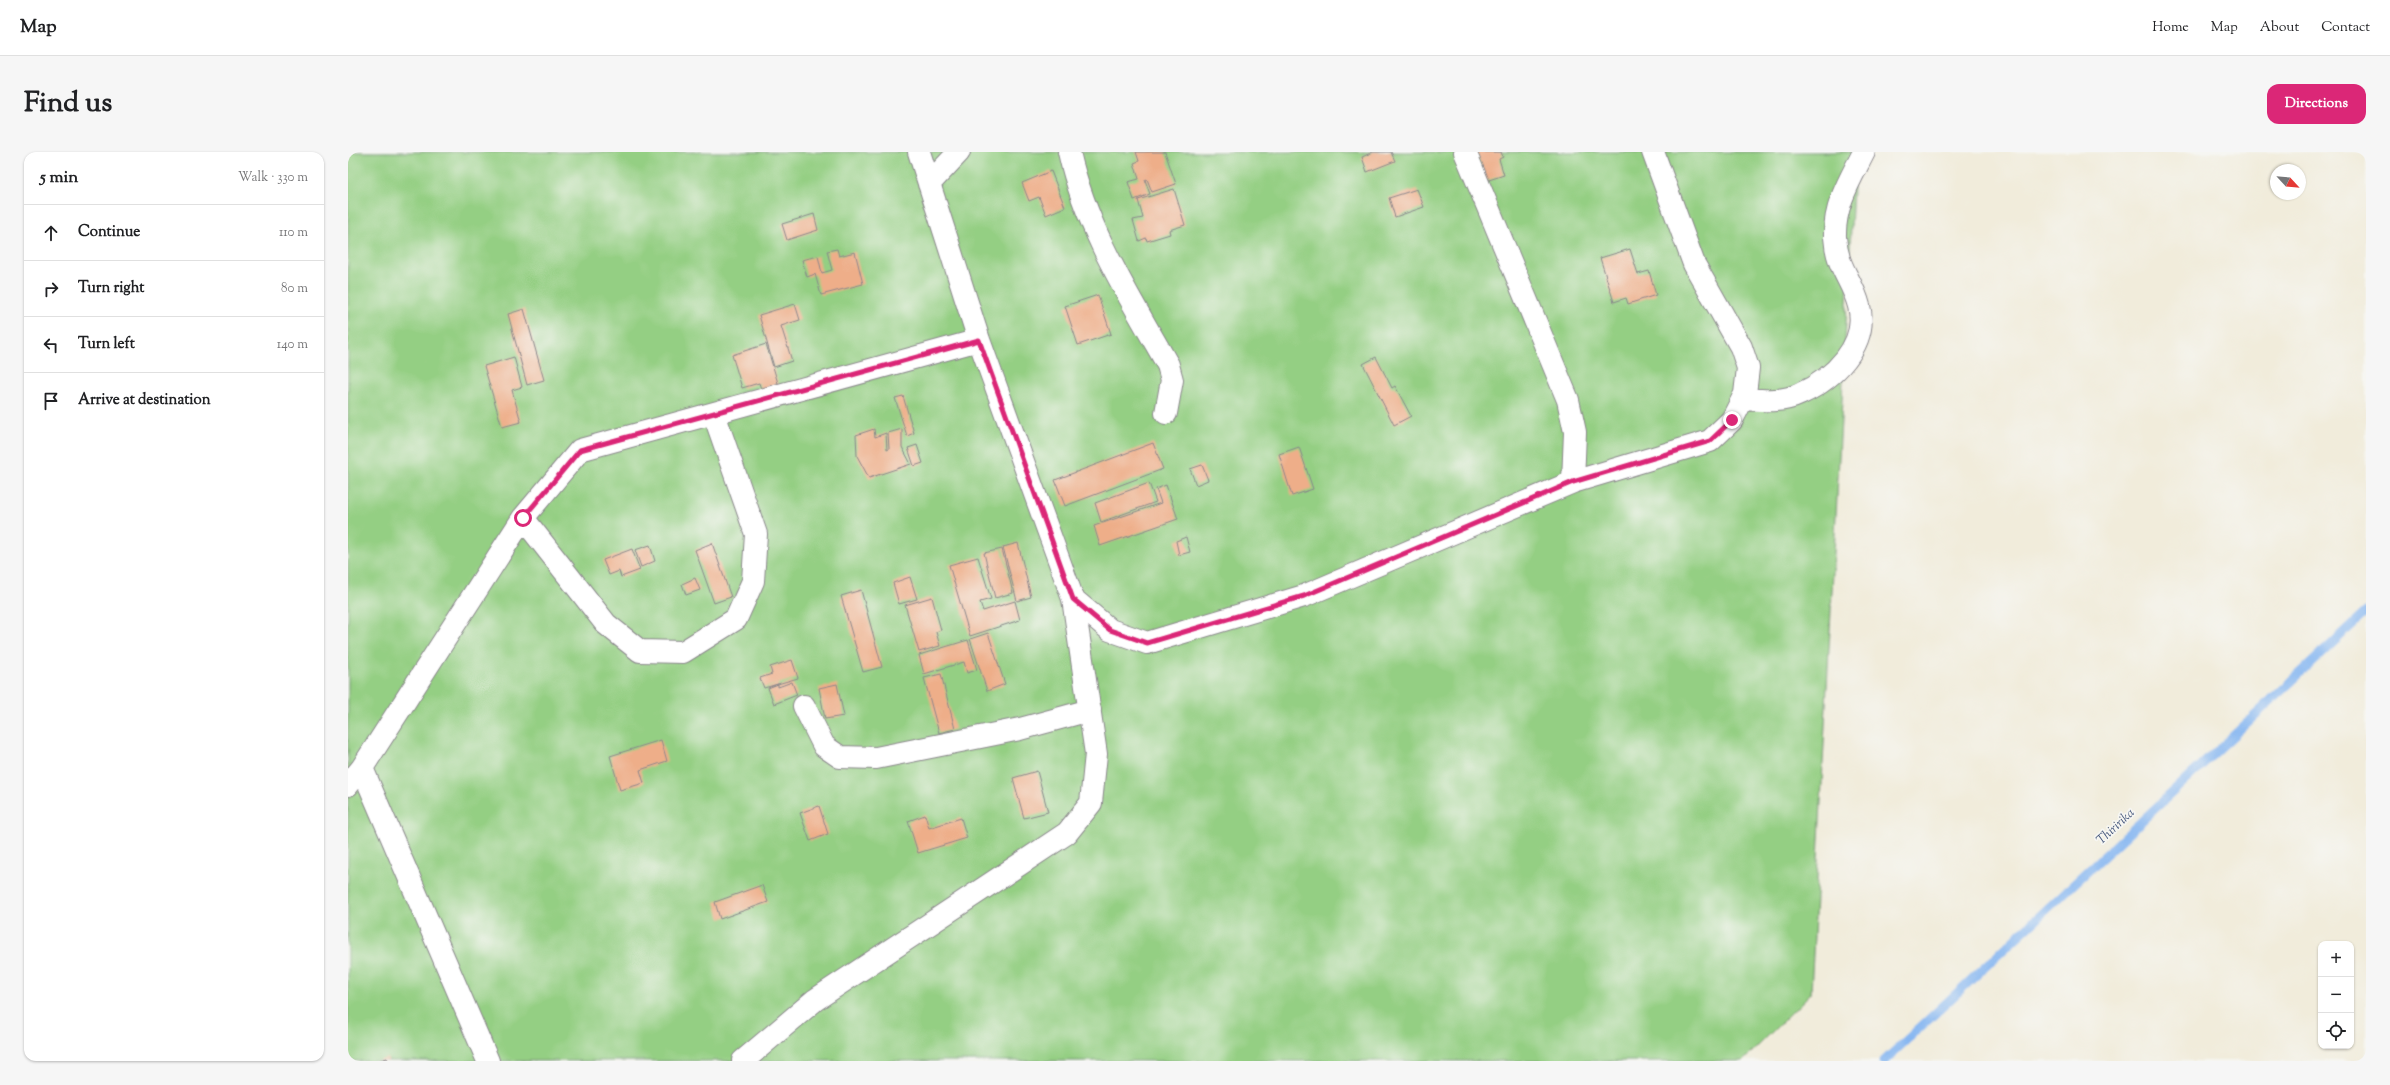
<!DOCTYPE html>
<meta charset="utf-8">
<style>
:root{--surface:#fff;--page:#f6f6f6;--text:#202124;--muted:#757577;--line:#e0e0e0;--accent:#db2777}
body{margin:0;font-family:"Sorts Mill Goudy",serif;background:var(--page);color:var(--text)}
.controls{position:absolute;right:12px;bottom:12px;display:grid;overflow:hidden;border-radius:8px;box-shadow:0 1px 3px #0004}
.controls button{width:36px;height:36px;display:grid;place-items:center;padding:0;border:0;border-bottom:1px solid var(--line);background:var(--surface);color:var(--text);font:20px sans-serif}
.compass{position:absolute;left:1922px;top:12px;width:36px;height:36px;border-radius:50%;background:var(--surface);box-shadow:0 1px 3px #0004;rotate:116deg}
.stop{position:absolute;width:12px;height:12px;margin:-9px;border:3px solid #db2777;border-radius:50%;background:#fff}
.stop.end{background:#db2777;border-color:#fff;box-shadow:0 1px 4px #0008}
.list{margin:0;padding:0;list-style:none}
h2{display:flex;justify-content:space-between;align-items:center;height:52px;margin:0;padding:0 16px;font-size:17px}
h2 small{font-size:13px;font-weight:400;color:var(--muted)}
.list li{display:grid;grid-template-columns:26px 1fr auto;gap:12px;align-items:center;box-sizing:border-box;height:56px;padding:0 16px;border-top:1px solid var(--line)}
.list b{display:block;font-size:15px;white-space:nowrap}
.list em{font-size:13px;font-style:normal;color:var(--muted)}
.icon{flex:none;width:22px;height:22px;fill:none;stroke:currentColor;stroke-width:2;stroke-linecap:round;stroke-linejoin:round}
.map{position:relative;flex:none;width:2018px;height:909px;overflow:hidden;border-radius:12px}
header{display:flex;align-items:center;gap:24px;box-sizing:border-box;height:56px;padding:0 20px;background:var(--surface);border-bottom:1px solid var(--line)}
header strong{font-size:19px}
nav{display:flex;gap:22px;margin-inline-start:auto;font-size:14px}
.intro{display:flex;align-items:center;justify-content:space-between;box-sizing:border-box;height:96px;padding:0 24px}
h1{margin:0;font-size:28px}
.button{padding:10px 18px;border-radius:12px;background:var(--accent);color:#fff;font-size:14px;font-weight:700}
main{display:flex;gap:24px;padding:0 24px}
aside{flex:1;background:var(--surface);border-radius:12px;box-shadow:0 1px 3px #0004}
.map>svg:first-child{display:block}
</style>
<header>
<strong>Map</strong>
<nav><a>Home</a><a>Map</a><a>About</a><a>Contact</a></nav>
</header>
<div class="intro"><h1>Find us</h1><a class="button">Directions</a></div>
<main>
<aside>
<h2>5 min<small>Walk · 330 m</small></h2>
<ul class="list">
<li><svg class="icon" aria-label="ahead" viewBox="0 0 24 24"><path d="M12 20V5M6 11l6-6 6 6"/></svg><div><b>Continue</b></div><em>110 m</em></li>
<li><svg class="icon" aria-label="right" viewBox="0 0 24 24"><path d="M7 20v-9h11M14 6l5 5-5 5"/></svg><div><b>Turn right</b></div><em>80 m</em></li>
<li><svg class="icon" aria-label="left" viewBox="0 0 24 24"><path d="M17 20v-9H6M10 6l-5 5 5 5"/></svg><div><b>Turn left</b></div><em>140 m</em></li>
<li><svg class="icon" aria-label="arrive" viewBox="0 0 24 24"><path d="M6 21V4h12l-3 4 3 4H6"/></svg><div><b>Arrive at destination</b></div></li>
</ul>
</aside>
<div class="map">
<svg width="2018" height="909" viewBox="0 0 2018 909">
<rect width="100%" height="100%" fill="#f6f6f2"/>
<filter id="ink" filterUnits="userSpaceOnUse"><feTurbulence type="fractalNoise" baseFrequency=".025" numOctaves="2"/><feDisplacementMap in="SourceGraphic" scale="8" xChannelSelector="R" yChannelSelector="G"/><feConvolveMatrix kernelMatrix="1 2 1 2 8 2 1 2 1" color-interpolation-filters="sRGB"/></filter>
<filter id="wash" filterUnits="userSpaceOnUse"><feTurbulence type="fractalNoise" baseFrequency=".012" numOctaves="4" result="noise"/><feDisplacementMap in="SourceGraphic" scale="16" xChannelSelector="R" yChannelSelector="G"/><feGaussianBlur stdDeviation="0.9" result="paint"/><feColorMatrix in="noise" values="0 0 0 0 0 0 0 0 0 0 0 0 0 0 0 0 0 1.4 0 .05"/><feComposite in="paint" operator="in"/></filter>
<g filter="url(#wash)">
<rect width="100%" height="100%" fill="#f1ecdb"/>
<path fill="#94cf83" stroke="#5b785f" d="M0,0H1507L1463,841L1395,909H0Z"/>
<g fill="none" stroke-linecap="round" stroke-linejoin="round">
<path stroke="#85b6f1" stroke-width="9" d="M1536,909L2018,460"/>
</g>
<g id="blocks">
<path fill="#eeae89" d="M788,0H817L828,32L804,40L799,27L797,28L802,42L786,48L780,30L791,27L786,11L791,9Z
M1025,0H1043L1047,9L1019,20L1014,5Z
M1128,0H1153L1155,5L1151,7L1156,23L1138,29Z
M703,19L717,55L698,63L691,45L681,49L674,31Z
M826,37L837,73L821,78L822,82L799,89L798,86L791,89L785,68L795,66L790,48Z
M1069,37L1076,55L1047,65L1041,46Z
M466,62L470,78L439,88L434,72Z
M489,97L491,104L507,100L515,132L473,143L467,122L459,125L454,108L470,104L474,121L484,118L479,99Z
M1282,97L1290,122L1301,119L1308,143L1280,152L1278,146L1266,150L1252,106Z
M750,143L763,182L730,193L717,154Z
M447,152L452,168L433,174L444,209L426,215L411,163Z
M176,157L196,228L179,233L160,162Z
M418,192L433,241L416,246L411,231L394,236L384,203Z
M166,205L174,235L164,238L173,270L154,275L136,214Z
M1028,205L1044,236L1047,234L1063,264L1046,273L1015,212Z
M555,244L566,281L559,284L547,246Z
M526,277L527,285L538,281L539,298L541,297L540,281L554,277V295L563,312L521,326L509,304L508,283Z
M805,291L815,317L717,354L707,328Z
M569,293L575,311L566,314L560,296Z
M951,295L965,337L944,344L931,302Z
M854,313L860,328L848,333L842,317Z
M801,331L808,350L753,370L747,351Z
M818,333L830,367L752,394L746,374L813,351L808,337Z
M838,385L842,400L831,403L828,389Z
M364,391L383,445L366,451L347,398Z
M670,391L683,445L669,449L655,395Z
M302,393L307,409L293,415L287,398Z
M284,397L292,418L273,425L271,419L261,423L255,408Z
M654,397L665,441L647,446L636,401Z
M630,405L643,447L632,450L635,459L667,449L672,468L622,484L601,413Z
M562,425L569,447L551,452L545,431Z
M347,426L352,438L338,443L334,432Z
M513,438L534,515L515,520L493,444Z
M584,445L593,478L588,480L592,494L571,500L557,453Z
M640,481L657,532L639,539L622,487Z
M620,488L629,518L619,521L616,510L576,522L571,503Z
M444,508L450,526L416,536L412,526L424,522L422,515Z
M593,522L607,577L591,581L576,526Z
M444,530L449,543L426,552L420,536L430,532V535Z
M489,532L496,564L477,567L471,536Z
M313,588L319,609L292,618L296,631L272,638L262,604Z
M689,619L700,660L676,666L665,626Z
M471,654L480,682L462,689L452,661Z
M577,663L581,676L613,666L619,686L570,701L560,669Z
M414,733L420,750L372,767L367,750Z
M39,906L40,909H30Z"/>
</g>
</g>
<g filter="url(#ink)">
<use href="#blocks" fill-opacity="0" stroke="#8a878b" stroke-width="1"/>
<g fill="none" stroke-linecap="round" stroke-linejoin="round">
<g stroke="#8a878b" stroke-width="24">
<path id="minor" d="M571,0L631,188L725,447L762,478L799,491L956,444L1225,330L1362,289L1384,268L1397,242L1400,216L1393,195L1346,112L1305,0
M721,0C738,77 782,146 820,213L824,228L818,261
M1117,0L1220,248L1227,280L1225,330
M581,32L611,0
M1395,247C1413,248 1434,251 1452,242C1485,227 1521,193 1511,154C1504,127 1489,117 1487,85C1486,53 1502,28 1516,0
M175,366L258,472L292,499L335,500L388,467L405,429L408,382L366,262
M456,554L476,594L492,605L528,606L672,577L742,558
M14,616L140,909
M0,633L14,616L175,366L232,298L631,188
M395,909L467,848L719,681L743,651L748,602L725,447"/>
</g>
<use href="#minor" stroke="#fff" stroke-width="22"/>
</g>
</g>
<g fill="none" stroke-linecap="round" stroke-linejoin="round" filter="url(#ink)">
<path stroke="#db2777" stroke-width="5" d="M175,366L232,298L631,188L725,447L762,478L799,491L956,444L1225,330L1362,289L1384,268"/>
</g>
<g text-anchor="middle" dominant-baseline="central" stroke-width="3.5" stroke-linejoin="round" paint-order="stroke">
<g font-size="13" font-style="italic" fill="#45567b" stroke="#f6f6f2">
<text transform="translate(1768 675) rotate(-43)">Thiririka</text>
</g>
</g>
</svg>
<div class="controls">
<button>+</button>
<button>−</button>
<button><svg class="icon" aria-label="locate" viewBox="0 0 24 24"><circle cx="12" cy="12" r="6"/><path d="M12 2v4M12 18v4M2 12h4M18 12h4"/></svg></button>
</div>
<svg class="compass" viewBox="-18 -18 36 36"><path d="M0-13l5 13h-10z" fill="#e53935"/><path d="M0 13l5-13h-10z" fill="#757577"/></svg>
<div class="stop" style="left:175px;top:366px"></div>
<div class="stop end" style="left:1384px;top:268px"></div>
</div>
</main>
